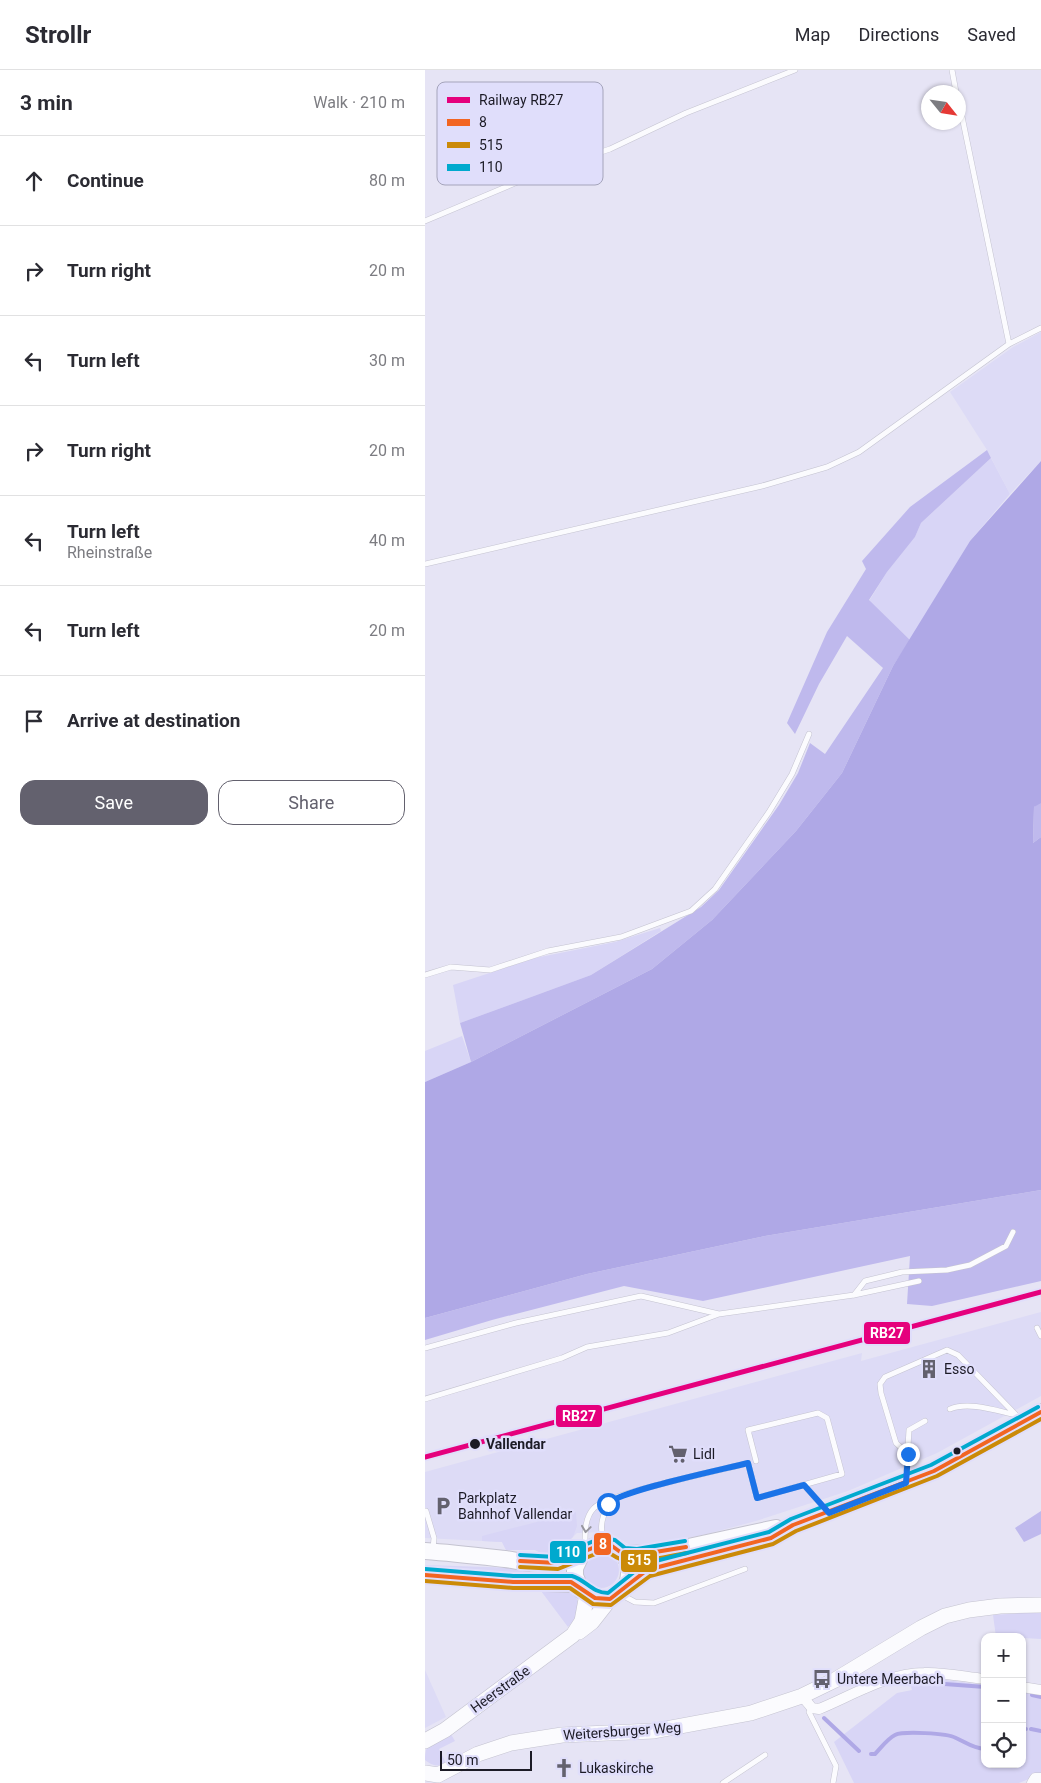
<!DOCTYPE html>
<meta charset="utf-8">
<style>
:root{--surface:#fff;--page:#f2f2f3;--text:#2b2b33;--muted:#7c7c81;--line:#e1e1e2;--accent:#63616e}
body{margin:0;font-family:Roboto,sans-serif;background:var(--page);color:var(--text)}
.controls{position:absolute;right:15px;bottom:15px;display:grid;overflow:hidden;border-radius:10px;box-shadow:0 1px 4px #0004}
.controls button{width:45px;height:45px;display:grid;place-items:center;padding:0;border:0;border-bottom:1px solid var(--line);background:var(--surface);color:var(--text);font:25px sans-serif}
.compass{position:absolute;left:496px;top:15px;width:45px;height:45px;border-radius:50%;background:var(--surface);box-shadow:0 1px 4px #0004;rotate:120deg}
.scale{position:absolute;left:15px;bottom:12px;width:92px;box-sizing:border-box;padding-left:5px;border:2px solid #1c1b26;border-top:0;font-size:14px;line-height:18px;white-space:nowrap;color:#1c1b26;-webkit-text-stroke:4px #e0defb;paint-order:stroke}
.stop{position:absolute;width:15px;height:15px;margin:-11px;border:4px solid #1a73e8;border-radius:50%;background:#fff}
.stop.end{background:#1a73e8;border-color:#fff;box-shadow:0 1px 5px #0008}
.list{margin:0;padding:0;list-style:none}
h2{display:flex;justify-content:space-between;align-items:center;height:65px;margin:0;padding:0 20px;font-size:21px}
h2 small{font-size:16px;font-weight:400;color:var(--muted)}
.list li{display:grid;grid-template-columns:32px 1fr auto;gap:15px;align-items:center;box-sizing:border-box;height:90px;padding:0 20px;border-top:1px solid var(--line)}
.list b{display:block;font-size:19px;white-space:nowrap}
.list p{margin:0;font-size:16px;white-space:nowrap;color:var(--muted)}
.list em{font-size:16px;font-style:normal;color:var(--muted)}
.actions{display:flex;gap:10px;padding:15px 20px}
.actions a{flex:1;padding:11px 0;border:1px solid var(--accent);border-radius:15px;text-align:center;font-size:18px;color:var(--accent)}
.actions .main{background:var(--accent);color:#fff}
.icon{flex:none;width:28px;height:28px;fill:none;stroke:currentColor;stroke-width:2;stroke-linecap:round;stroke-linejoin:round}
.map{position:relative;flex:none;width:616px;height:1713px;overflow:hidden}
header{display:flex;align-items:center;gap:30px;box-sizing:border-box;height:70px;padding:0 25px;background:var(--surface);border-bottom:1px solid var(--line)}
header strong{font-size:24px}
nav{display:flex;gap:28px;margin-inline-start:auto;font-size:18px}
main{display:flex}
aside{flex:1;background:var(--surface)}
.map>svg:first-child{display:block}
</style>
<header>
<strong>Strollr</strong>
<nav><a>Map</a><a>Directions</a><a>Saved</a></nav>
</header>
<main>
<aside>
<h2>3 min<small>Walk · 210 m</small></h2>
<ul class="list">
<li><svg class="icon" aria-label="ahead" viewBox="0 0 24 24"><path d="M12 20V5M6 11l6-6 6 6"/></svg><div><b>Continue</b></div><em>80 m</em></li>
<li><svg class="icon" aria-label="right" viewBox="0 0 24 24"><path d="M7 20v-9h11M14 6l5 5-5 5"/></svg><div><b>Turn right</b></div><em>20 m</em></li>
<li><svg class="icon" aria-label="left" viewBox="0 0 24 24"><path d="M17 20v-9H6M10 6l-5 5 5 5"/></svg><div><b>Turn left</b></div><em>30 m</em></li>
<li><svg class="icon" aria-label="right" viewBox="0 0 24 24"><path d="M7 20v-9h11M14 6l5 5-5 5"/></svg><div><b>Turn right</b></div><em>20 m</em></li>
<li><svg class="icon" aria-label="left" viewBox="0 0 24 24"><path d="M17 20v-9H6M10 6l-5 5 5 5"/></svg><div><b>Turn left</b><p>Rheinstraße</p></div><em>40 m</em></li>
<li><svg class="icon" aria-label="left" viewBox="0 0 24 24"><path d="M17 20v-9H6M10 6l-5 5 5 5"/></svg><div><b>Turn left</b></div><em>20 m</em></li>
<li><svg class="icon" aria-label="arrive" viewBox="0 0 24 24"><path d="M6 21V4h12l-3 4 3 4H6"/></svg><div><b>Arrive at destination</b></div></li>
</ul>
<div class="actions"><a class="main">Save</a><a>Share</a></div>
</aside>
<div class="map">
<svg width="616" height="1713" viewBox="0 0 616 1713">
<rect width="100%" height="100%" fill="#e6e4f5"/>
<path fill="#dddbf6" d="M616,262V391L585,424L562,380L525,322L588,277Z
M616,1242V1326L512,1383L423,1421L331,1451L282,1464L210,1478L183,1462L152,1463L130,1484L120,1485L110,1480H81L77,1472L0,1468V1402L437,1283L436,1291Z
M0,1600L21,1647L0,1658Z"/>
<path fill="#d8d5f6" d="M566,388L585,424L545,471L485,570L444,531L462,502L490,467L496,453Z
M235,858L236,861L166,905L35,953L28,915L110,888L190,872Z
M37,966L46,992L0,1012V981Z
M151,1442L152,1456L148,1467L130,1484L120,1485L110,1480H81L77,1472L57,1471V1466Z
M158 1500a18 18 0 1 1 36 0a18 18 0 1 1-36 0Z
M0,1495L125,1499L124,1505H91L0,1497Z
M113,1517C128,1518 158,1516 152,1539C151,1547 149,1551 143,1557Z
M595,1543H616V1569L598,1568L597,1566L571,1567L568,1545Z
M505,1608L560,1615V1694H597V1621L616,1625V1704L594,1713H429L409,1672L472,1623L487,1620L484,1610Z
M24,1661L30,1671L14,1679L21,1693C13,1697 7,1696 0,1690C0,1671 9,1670 24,1661Z"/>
<path fill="#bfb9ed" d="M562,380L566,388L496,453L490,467L462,502L444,530L485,570L468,596L417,703L371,761L287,850L227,899L46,992L35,953L166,905L276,837L294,820L354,735L373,703L385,673L400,684L458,598L422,566L394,614L370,664L362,653L402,562L441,499L437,491L485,437Z
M616,731V767L608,773L609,737Z
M616,1120V1211L507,1236L482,1234L485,1186L278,1231L199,1216L67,1250L0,1270V1248L162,1204L340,1166Z
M616,1441V1464L599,1472L590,1458Z"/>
<path fill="#afa8e6" d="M616,391V733L609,737L608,773L616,767V1120L340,1166L162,1204L0,1248V1012L46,992L227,899L287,850L371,761L417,703L468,596L545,471Z"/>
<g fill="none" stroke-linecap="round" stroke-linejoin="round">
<path stroke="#afa8e6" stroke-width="4" d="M506,1613L560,1617
M607,1625L616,1627
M399,1648L434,1681
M597,1659H601
M606,1659L616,1661
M446,1684H450C456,1678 462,1669 470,1665C478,1661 522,1663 531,1668C542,1673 547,1678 560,1679"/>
<g stroke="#c4c3d0" stroke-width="6">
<path id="lane" d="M527,0L531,22
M534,32L584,274
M0,151L121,100L185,79L261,43L370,0
M0,494L337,416L402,397L434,382L584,274L616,258
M0,905L26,897L65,900L123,881L196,867L266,841L290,819L344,742L367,704L384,664
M429,1225L440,1211L477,1202L522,1200L545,1195L581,1176L588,1162
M612,1258L616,1266
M0,1278L91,1253L216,1226L294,1244
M0,1329L137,1288L162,1277L243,1263L294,1244L429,1225L494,1211
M525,1339C544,1331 572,1341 591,1345
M483,1384L471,1373L456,1323L455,1314L460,1307L522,1280L533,1285L591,1345
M481,1409L484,1360L500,1351
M379,1415L402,1441
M1,1441L9,1468L8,1479
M181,1473C172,1459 178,1442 187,1430
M160,1478C160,1465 159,1448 169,1438C185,1423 296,1400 323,1393L332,1428L417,1404L402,1348L393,1343L323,1360L331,1391
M195,1524L210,1532L229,1533L320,1499
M387,1638L384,1642L411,1696L408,1713
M298,1713L340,1685"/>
</g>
<g stroke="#c4c3d0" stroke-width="11">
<path id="street" d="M597,1617L616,1620
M377,1626L387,1638L394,1639C426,1626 463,1603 499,1603C519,1602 540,1607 560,1609
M607,1713L610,1708H616"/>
</g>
<g stroke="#c4c3d0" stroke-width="16">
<path id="secondary" d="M154,1562L167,1552L185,1529
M0,1671L20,1660L148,1565L157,1551L162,1524
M0,1703L13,1705L53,1684L86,1673L137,1665L229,1661L326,1643L377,1626L410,1610L496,1558L520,1546L544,1540L575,1536L616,1535"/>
</g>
<g stroke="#c4c3d0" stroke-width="18">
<path id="primary" d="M0,1481C27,1483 53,1486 80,1489C95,1491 113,1496 129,1493C148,1490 168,1470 186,1476C204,1482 208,1500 201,1516
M157,1483L150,1498V1506L156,1520L169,1528L185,1529L222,1500L346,1468L368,1455L509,1401L616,1342
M198,1484L236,1483L351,1458
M0,1505L88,1512L153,1514"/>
</g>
<use href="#lane" stroke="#fbfbfe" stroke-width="5"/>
<use href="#street" stroke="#fbfbfe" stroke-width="10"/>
<use href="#secondary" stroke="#fbfbfe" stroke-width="15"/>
<use href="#primary" stroke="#fbfbfe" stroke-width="16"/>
<g stroke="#e0defb" stroke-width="8">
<path id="bus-1" d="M95,1491L132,1493L177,1474L187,1476L198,1484L212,1485L261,1477
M0,1505L88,1512H146L170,1528L185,1529L222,1500L346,1468L368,1455L509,1401L616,1342"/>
</g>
<g stroke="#e0defb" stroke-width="8">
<path id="bus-2" d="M95,1497L133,1499L178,1481C186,1482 191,1489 199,1490C219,1493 242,1486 262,1483
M0,1511L88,1518H145L168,1534L186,1535L225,1506L348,1474L371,1461L512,1406L616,1349"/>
</g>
<g stroke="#e0defb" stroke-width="8">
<path id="bus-3" d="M95,1485L131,1487L176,1468L190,1470L200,1478L212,1479L260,1471
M0,1499L88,1506H147C161,1510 167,1523 183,1523L219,1494L344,1462L366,1449L506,1395L613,1337"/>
</g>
<use href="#bus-1" stroke="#f26522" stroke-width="4"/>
<use href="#bus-2" stroke="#cb8a08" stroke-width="4"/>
<use href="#bus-3" stroke="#00a9ce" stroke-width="4"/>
<g stroke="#e0defb" stroke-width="9">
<path id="rail-1" d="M0,1387L616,1222"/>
</g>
<use href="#rail-1" stroke="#e5007d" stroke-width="5"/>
</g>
<defs><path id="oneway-chevron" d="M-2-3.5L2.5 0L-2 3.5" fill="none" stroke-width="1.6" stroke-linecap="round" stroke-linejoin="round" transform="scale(1.25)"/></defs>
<use stroke="#97969d" href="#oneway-chevron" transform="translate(161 1459) rotate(98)"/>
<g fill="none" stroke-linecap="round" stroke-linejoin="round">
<path stroke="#1a73e8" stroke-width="6" d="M183,1434C193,1421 300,1399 323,1393L332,1428L379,1415L404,1443L481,1413L483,1384"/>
</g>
<defs>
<g id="building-bare" transform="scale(1.5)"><path d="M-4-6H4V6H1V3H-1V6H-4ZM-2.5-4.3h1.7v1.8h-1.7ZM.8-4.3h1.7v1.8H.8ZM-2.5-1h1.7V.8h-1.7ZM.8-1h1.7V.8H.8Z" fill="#63616e" stroke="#e0defb" stroke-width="2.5" paint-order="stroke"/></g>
<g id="supermarket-bare" transform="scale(1.5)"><path d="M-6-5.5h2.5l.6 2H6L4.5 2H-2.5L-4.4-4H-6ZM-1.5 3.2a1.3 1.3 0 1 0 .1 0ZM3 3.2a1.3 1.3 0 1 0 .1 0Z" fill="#63616e" stroke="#e0defb" stroke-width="2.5" paint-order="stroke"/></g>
<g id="parking-bare" transform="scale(1.5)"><path d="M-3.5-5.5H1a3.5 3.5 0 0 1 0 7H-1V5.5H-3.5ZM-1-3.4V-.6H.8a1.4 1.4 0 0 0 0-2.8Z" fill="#63616e" stroke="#e0defb" stroke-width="2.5" paint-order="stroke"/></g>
<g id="bus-bare" transform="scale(1.5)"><path d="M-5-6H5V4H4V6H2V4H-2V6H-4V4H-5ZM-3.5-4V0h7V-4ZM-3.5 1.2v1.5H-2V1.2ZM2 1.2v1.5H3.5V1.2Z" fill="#63616e" stroke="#e0defb" stroke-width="2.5" paint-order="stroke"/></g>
<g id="church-bare" transform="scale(1.5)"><path d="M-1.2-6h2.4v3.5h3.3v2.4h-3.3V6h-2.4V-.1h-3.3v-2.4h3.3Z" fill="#63616e" stroke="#e0defb" stroke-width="2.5" paint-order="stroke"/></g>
</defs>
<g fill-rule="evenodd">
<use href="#building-bare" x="504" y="1299"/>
<use href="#supermarket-bare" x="253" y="1384"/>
<use href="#parking-bare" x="18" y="1436"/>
<use href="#bus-bare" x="397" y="1609"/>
<use href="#church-bare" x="139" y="1698"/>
</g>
<g fill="#1c1b26" stroke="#e0defb" stroke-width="2">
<circle cx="50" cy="1374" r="6"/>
<circle cx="532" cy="1381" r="4.5"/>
</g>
<g text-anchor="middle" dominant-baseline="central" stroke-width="5" stroke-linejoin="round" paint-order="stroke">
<g font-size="14" fill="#1c1b26" stroke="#e0defb" text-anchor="start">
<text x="519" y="1299">Esso</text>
<text x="268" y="1384">Lidl</text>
<text x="33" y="1428">Parkplatz<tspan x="33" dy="16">Bahnhof Vallendar</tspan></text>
<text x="412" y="1609">Untere Meerbach</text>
<text x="154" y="1698">Lukaskirche</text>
</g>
<g font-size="14" font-weight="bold" fill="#1c1b26" stroke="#e0defb" text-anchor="start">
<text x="61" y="1374">Vallendar</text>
</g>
<g font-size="14" fill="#1c1b26" stroke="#e0defb">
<text transform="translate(75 1619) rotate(-36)">Heerstraße</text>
<text transform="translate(197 1661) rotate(-4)">Weitersburger Weg</text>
</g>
</g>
<rect x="12" y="12" width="166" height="103" rx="8" fill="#e0defb" stroke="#a5a4bb" stroke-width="1"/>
<rect x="22" y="27" width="23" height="6" fill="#e5007d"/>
<rect x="22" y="49" width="23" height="7" fill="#f26522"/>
<rect x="22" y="72" width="23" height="6" fill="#cb8a08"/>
<rect x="22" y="94" width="23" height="7" fill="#00a9ce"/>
<g font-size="14" fill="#1c1b26">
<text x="54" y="35">Railway RB27</text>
<text x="54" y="57">8</text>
<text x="54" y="80">515</text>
<text x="54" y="102">110</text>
</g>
<g stroke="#e0defb" stroke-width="2">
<rect x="438" y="1251" width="48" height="24" rx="5" fill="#e5007d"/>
<rect x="130" y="1334" width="48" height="24" rx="5" fill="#e5007d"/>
<rect x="168" y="1462" width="19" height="24" rx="5" fill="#f26522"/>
<rect x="124" y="1470" width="38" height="24" rx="5" fill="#00a9ce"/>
<rect x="195" y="1479" width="38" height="24" rx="5" fill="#cb8a08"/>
</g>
<g font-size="14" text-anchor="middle" font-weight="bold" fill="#fff">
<text x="462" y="1268">RB27</text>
<text x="154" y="1351">RB27</text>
<text x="178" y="1479">8</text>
<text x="143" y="1487">110</text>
<text x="214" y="1495">515</text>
</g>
</svg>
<div class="controls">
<button>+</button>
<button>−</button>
<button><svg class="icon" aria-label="locate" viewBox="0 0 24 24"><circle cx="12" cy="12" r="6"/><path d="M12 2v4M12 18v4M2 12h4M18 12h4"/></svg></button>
</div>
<svg class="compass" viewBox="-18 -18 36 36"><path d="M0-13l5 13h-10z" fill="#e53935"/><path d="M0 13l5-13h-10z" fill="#7c7c81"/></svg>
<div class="scale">50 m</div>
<div class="stop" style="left:183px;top:1434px"></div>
<div class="stop end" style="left:483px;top:1384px"></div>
</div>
</main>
